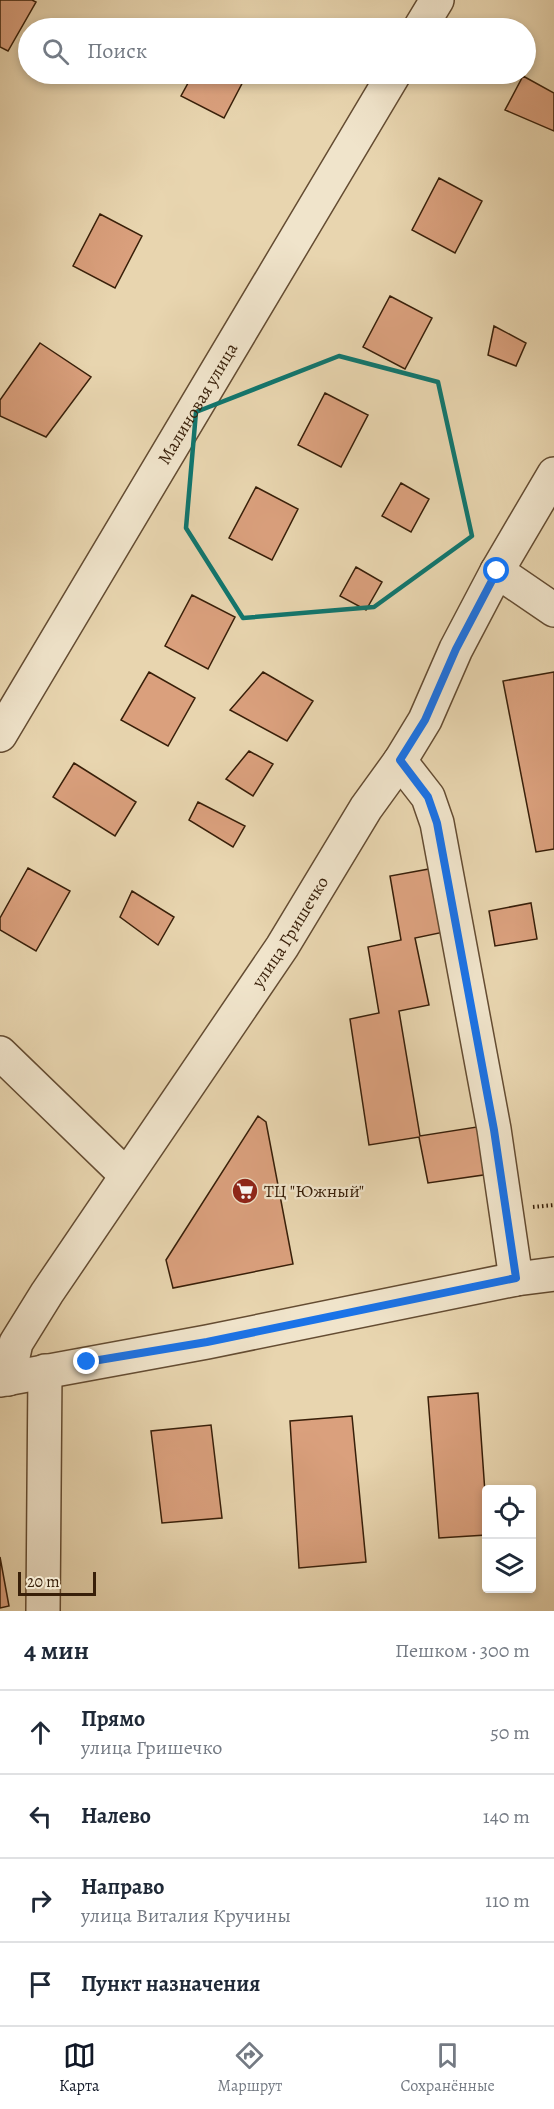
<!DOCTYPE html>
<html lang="ru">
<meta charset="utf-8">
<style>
:root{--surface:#fff;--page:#f2f2f3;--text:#1f2937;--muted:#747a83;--line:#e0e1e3;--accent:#111827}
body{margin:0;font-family:Alegreya,serif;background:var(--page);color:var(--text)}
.controls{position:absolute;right:18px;bottom:18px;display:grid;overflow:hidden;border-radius:6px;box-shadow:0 3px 9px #0003}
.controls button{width:54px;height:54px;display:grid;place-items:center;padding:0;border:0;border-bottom:2px solid var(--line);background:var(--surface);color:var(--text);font:30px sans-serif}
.scale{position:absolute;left:18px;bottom:15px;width:78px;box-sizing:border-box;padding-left:6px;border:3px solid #381f09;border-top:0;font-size:16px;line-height:21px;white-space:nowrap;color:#381f09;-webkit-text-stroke:4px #f0e4cb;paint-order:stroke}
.stop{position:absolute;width:18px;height:18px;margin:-14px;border:4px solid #1a73e8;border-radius:50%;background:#fff}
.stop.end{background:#1a73e8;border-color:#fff;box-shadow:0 2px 6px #0008}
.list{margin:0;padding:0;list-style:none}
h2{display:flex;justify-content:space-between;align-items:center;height:78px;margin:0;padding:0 24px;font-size:26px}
h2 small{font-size:20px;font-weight:400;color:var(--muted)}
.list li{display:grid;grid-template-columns:39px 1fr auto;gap:18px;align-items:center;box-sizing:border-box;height:84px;padding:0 24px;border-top:2px solid var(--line)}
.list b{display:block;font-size:22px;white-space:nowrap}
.list p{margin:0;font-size:20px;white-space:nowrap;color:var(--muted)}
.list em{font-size:20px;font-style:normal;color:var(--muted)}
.icon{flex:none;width:33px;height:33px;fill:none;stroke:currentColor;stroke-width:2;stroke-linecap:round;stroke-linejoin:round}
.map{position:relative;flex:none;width:554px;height:1611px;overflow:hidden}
.search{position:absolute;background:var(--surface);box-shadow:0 3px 9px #0003;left:18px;right:18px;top:18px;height:66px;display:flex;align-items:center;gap:15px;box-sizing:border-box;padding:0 21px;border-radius:33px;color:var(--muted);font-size:22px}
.sheet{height:414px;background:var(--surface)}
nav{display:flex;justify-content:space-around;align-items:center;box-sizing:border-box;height:84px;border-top:2px solid var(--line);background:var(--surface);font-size:16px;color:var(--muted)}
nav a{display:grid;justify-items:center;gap:3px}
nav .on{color:var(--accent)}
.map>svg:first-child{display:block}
</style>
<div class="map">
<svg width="554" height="1611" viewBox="0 0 554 1611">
<rect width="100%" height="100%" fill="#e8d5af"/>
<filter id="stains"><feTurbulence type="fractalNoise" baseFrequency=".00333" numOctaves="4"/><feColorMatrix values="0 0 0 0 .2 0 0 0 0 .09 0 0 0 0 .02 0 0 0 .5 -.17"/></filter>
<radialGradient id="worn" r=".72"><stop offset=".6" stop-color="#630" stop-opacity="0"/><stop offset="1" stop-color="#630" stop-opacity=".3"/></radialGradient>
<path fill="#daa07d" stroke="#381f09" stroke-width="1.5" d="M0,0H32L36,2L8,51L0,47Z
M193,74H247L224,118L181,96Z
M523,76L554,93V131L505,110Z
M439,178L482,201L455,253L412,230Z
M100,214L142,236L115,288L73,266Z
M390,296L432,318L405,369L363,347Z
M494,326L526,343L516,366L488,355Z
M40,343L91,377L46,437L0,416V400Z
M325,393L368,415L341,467L298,445Z
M401,483L429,499L411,532L382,516Z
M256,487L298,509L272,560L229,538Z
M356,567L382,582L366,610L340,596Z
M192,595L235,617L208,669L165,646Z
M149,672L195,698L168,746L121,720Z
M263,672L313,701L287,741L230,710Z
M554,672V849L536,852L503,681Z
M249,751L273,764L253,796L226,779Z
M74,763L136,802L115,836L53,797Z
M198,802L245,826L233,847L189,820Z
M440,867L449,931L415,938L429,1005L399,1011L420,1136L483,1126L490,1174L428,1183L419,1137L369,1145L350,1019L379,1013L368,947L401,940L390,876Z
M28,868L70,891L36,951L0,930V918Z
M132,891L174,917L158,945L120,917Z
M531,903L537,939L495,946L489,911Z
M258,1116L266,1122L293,1264L173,1288L166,1260Z
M478,1393L486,1507V1535L439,1538L428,1397Z
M352,1416L366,1562L299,1568L290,1421Z
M211,1425L222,1518L162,1523L151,1431Z
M0,1557L9,1606L0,1608Z"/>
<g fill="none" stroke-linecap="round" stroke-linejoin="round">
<g stroke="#644c32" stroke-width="36">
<g id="minor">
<path d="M420,28L437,0"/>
<path d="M497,571L554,610"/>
<path id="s1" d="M0,735L394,74"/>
<path d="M400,761L428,797L437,823L494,1129L516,1279"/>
<path d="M0,1053L126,1175"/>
<path id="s2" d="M8,1379L16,1343L47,1293L282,947L366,808L400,761L425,720L456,649L497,571L554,474"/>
<path d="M0,1380L207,1342L516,1279L554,1274"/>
<path d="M43,1611L45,1371"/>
</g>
</g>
<path stroke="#381f09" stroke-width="4" stroke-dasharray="1.5 3" stroke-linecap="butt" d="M533,1207L554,1205"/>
<use href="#minor" stroke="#f0e4cb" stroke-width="33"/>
</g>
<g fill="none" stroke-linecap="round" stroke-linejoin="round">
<path stroke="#1a73e8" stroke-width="8" d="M87,1362L207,1342L516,1278L494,1130L437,823L428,797L400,760L425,720L456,649L497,571"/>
</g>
<path fill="none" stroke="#0f766e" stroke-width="4.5" stroke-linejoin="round" d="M339,356L438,382L472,536L374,607L243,618L186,528L196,412Z"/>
<defs>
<g id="supermarket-disc" transform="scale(1.35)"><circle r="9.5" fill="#8f2418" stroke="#f0e4cb"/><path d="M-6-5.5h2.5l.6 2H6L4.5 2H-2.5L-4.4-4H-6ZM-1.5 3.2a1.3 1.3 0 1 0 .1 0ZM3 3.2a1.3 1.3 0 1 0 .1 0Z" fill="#fff"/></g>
</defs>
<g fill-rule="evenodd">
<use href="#supermarket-disc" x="245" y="1191"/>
</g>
<g text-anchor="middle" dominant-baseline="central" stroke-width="4.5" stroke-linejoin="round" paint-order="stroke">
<g font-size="18" fill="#381f09" stroke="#f0e4cb">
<text stroke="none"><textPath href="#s1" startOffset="386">Малиновая улица</textPath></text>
<text stroke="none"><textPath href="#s2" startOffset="531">улица Гришечко</textPath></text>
</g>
<g font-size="18" fill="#381f09" stroke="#f0e4cb" text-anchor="start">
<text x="264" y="1191">ТЦ "Южный"</text>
</g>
</g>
<rect width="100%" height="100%" filter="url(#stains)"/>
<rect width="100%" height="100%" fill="url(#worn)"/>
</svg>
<div class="controls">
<button><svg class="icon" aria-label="locate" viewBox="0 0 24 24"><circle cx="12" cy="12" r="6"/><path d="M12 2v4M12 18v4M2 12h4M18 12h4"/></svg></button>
<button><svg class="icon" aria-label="layers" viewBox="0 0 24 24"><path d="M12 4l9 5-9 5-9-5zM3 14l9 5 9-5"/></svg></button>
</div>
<div class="scale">20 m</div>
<div class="stop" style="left:497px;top:571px"></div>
<div class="stop end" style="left:87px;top:1362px"></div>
<div class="search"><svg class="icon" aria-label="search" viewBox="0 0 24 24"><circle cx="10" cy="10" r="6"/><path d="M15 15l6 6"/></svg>Поиск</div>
</div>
<section class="sheet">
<h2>4 мин<small>Пешком · 300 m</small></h2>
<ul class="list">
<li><svg class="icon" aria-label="ahead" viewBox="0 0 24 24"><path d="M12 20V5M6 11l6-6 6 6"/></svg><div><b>Прямо</b><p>улица Гришечко</p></div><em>50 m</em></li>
<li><svg class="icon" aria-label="left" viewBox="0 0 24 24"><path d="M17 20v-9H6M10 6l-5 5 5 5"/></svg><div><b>Налево</b></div><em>140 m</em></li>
<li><svg class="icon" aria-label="right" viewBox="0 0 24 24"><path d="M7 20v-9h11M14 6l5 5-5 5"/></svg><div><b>Направо</b><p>улица Виталия Кручины</p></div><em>110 m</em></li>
<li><svg class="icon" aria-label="arrive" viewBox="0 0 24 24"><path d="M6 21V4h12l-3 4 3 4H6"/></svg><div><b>Пункт назначения</b></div></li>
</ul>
</section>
<nav>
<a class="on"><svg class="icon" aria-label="map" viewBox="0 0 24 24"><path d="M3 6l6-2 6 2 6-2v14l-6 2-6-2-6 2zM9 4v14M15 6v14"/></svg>Карта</a>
<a><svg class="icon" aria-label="directions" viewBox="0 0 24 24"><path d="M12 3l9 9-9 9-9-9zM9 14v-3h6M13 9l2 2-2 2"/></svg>Маршрут</a>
<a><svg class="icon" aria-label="saved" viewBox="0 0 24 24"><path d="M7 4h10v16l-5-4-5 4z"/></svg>Сохранённые</a>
</nav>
